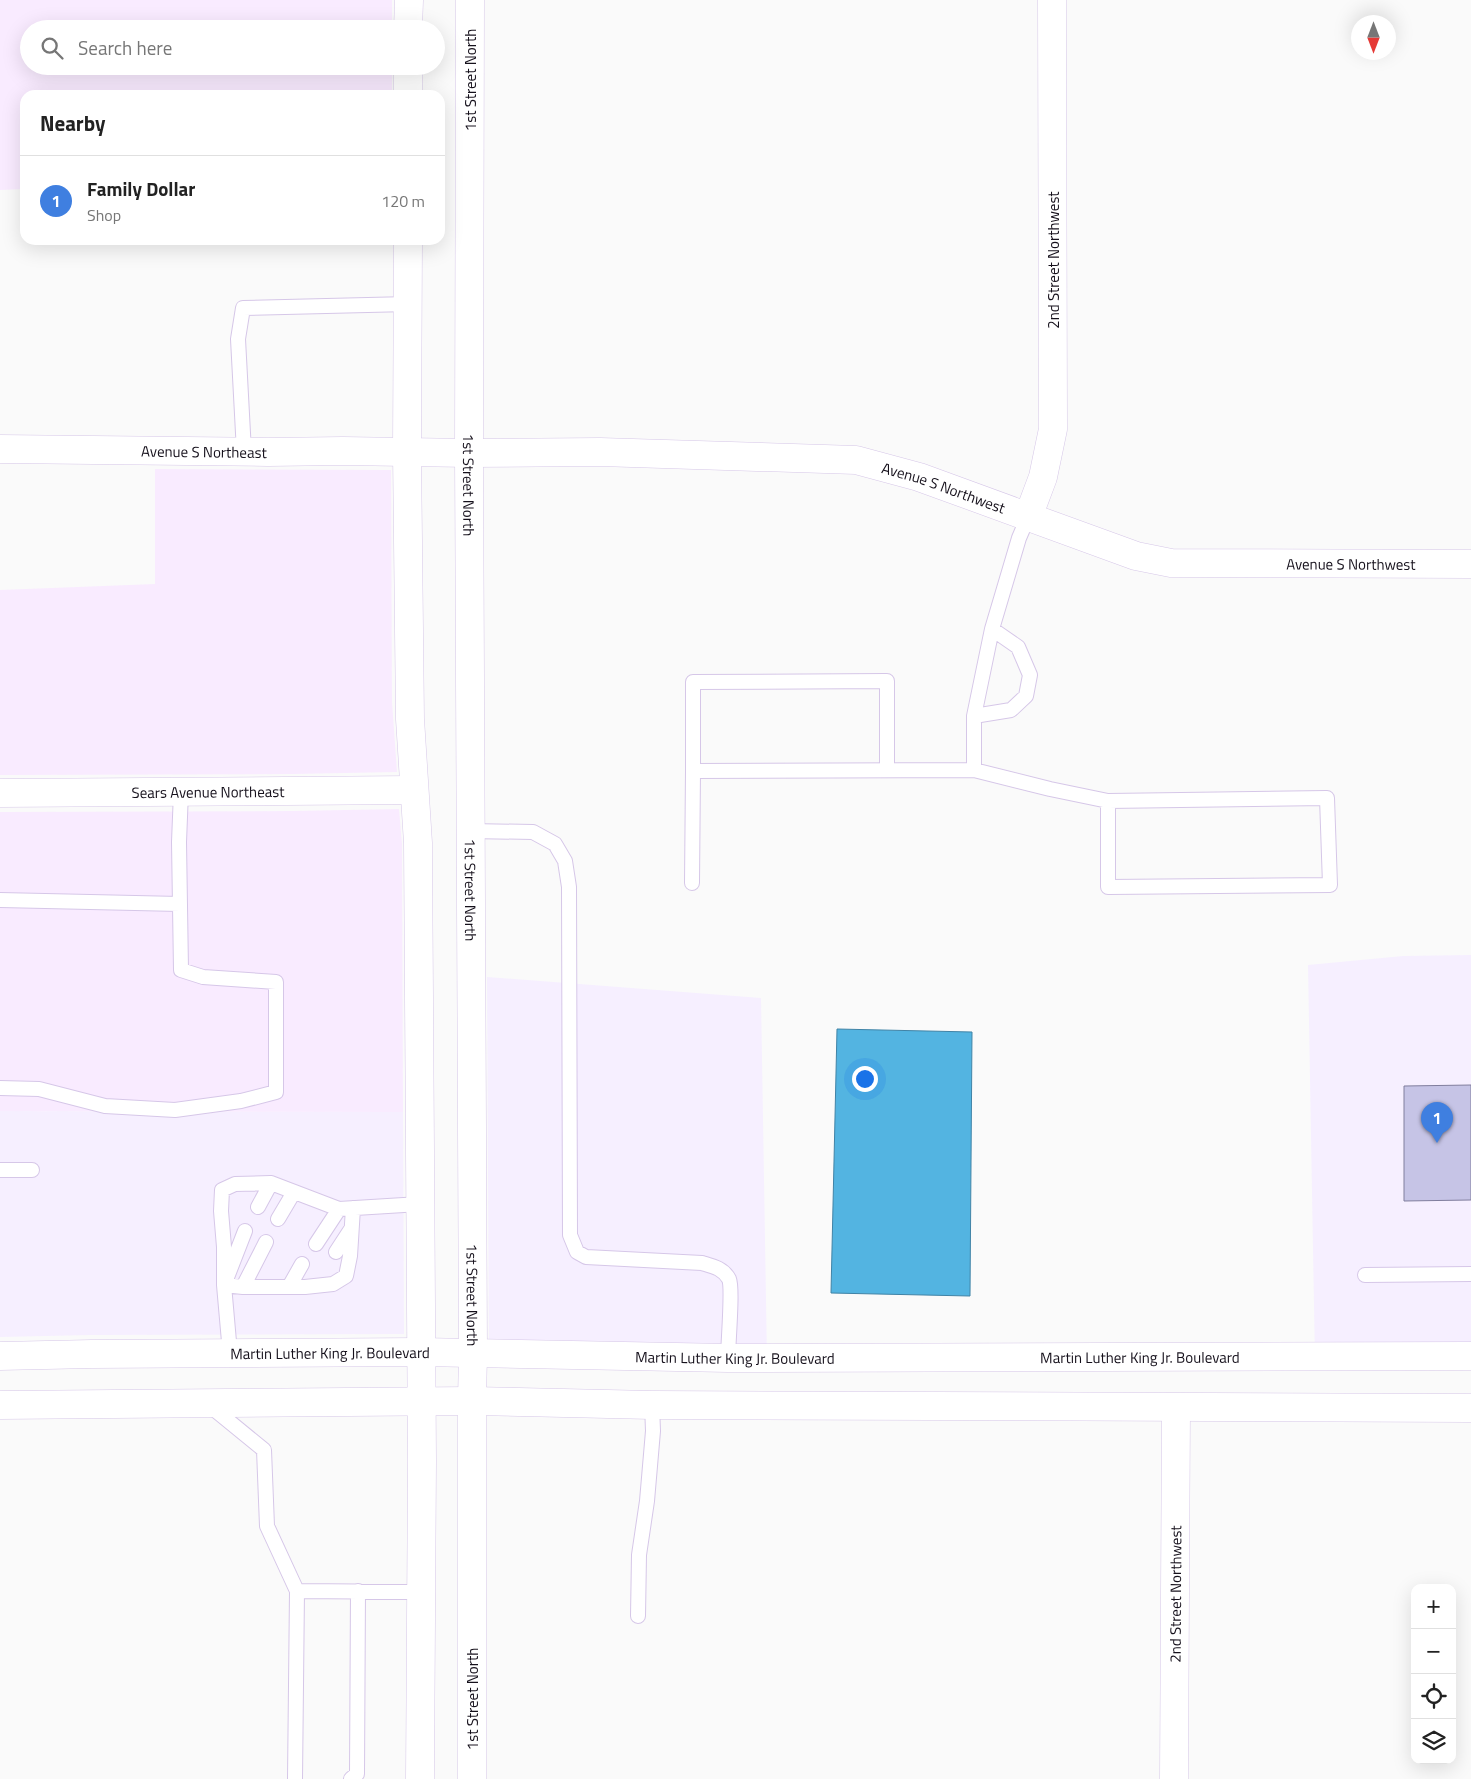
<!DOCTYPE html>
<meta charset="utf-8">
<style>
:root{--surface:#fff;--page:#f2f2f2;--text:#222;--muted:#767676;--line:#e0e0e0;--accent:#b45309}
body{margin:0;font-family:"Titillium Web",sans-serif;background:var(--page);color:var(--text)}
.controls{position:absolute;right:15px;bottom:15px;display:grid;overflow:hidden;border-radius:10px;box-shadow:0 5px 20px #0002}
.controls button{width:45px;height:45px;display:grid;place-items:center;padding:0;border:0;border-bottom:1px solid var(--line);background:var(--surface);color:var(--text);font:25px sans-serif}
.compass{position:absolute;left:1351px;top:15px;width:45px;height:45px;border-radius:50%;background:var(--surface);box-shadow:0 5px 20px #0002;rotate:180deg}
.you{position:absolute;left:864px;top:1078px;width:18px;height:18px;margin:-12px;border:4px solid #fff;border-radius:50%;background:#1a73e8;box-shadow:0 0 0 8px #1a73e833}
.badge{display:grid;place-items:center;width:32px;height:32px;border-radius:50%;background:var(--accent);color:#fff;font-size:16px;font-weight:700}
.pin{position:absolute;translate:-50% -41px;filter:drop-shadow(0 1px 2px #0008)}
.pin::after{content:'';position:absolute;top:26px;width:18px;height:15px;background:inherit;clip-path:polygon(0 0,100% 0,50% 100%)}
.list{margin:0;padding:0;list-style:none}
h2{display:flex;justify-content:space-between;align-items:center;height:65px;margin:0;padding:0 20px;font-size:21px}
h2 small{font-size:16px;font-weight:400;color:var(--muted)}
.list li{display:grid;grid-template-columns:32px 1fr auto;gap:15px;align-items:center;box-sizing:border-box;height:90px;padding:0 20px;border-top:1px solid var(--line)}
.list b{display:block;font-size:19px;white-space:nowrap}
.list p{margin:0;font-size:16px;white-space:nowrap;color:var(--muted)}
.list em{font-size:16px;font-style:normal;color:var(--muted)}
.icon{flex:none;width:28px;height:28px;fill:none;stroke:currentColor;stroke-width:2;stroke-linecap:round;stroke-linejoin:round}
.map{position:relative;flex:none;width:1471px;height:1779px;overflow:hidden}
.search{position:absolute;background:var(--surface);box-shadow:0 5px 20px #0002;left:20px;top:20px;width:425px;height:55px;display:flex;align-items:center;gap:12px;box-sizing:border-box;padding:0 18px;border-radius:28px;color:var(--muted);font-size:19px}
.panel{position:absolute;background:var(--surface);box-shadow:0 5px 20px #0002;left:20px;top:90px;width:425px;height:155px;border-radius:15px}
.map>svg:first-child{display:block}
</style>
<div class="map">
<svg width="1471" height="1779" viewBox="0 0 1471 1779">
<rect width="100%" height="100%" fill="#fafafa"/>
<path fill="#f6efff" d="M1471,955V1363L1315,1362L1308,965L1403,956Z
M487,977L761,998L767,1360H489Z
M0,1111L403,1112L404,1334L91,1335L0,1337Z"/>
<path fill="#f9ebff" d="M0,0H392V29H29V66H392V95H25V189L0,190Z
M155,469L391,470L392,702L397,772L293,774L0,775V590L155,584Z
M399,809L402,844L403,1112L0,1111V812L293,811Z"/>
<path fill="#53b4e1" stroke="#4083a6" d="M837,1029L972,1032L970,1296L831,1293Z"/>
<path fill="#c6c4e6" stroke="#807e9d" d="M1471,1085V1200L1404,1201V1086Z"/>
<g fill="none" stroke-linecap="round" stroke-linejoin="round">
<g stroke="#d6c7e8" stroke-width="16">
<path id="lane" d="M244,452L238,339L243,308L409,304
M992,629L974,716L1011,710L1026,696L1030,675L1018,647L992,629L1019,538L1028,517
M974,716V770L1050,789L1108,801L1327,798L1330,885L1108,887V801
M693,771V682L887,681V770
M470,831L533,832L555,844L565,861L569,887L570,1235L577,1252L586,1257L702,1263C712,1266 723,1268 729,1279C733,1288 728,1344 728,1358
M692,883L693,771L974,770
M0,900L180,904
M0,1088L39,1089L105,1106L175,1110L241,1101L276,1092V982L203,977L181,970L179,842L181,792
M0,1170H32
M258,1207L271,1183
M278,1219L294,1192
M245,1231L224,1285L243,1287H305L333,1284L346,1276L350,1256L353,1208
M316,1244L339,1209
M336,1252L351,1229
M1365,1275L1471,1274
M243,1287L266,1242
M289,1287L302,1264
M230,1353L224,1285V1247L221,1211L222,1190L235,1184L271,1183L339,1209L420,1204
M209,1405L264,1450L267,1526L297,1591L295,1779
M297,1591L421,1592
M638,1616L639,1555L647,1501L653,1431L652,1405
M351,1779L357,1774L358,1591"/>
</g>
<g stroke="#d6c7e8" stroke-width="29">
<g id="street">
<path id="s1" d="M0,449L268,452L343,451L469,453L600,452L856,460L919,477L1136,556L1171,563L1471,564"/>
<path d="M1028,517L1043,477L1053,429L1052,0"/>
<path id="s2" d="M0,793L414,790"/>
<path id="s3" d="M1174,1779L1176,1408"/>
</g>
</g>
<g stroke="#d6c7e8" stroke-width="29">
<g id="secondary">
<path id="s4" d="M470,0L469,453L473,1353L472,1401V1779"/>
<path d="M408,29L409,0"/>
<path d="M408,95V66"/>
<path d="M408,240L407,452L410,719L418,843L422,1461L420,1779"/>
<path id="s5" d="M0,1356L92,1354L421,1352L728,1358L1471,1356"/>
<path d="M0,1405L472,1401L652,1405L1471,1408"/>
</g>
</g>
<use href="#lane" stroke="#fff" stroke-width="14"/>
<use href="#street" stroke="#fff" stroke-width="28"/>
<use href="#secondary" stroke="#fff" stroke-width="28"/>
</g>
<g text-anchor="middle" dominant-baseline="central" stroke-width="4" stroke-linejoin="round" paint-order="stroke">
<g font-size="15" fill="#15101b" stroke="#fff">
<text transform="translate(470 80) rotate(-90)">1st Street North</text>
<text transform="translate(1053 260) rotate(-90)">2nd Street Northwest</text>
<text stroke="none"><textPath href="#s1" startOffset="204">Avenue S Northeast</textPath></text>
<text stroke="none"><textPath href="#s4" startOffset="485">1st Street North</textPath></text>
<text stroke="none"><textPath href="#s1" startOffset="948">Avenue S Northwest</textPath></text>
<text stroke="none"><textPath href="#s1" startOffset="1368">Avenue S Northwest</textPath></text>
<text stroke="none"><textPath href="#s2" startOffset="208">Sears Avenue Northeast</textPath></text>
<text stroke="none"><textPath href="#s4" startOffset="890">1st Street North</textPath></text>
<text stroke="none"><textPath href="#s4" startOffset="1295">1st Street North</textPath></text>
<text stroke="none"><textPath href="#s5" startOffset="330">Martin Luther King Jr. Boulevard</textPath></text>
<text stroke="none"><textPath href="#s5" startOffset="735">Martin Luther King Jr. Boulevard</textPath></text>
<text stroke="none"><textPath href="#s5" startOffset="1140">Martin Luther King Jr. Boulevard</textPath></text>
<text stroke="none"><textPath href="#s3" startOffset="185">2nd Street Northwest</textPath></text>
<text transform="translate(472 1699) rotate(-90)">1st Street North</text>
</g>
</g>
</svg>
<div class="controls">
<button>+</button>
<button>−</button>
<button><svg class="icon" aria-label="locate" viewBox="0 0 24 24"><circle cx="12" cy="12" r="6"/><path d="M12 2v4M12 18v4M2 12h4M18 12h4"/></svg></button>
<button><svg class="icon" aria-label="layers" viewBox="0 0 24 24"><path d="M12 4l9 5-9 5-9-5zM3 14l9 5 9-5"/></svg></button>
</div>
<svg class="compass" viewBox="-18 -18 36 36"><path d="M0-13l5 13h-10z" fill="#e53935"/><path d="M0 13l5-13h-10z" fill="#767676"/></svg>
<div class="you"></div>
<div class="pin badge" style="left:1437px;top:1143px;background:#3f7fe0">1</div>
<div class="search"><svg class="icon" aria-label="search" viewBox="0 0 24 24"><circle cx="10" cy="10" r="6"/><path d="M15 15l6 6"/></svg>Search here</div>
<section class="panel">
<h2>Nearby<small></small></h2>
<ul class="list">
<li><span class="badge" style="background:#3f7fe0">1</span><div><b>Family Dollar</b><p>Shop</p></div><em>120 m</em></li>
</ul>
</section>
</div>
